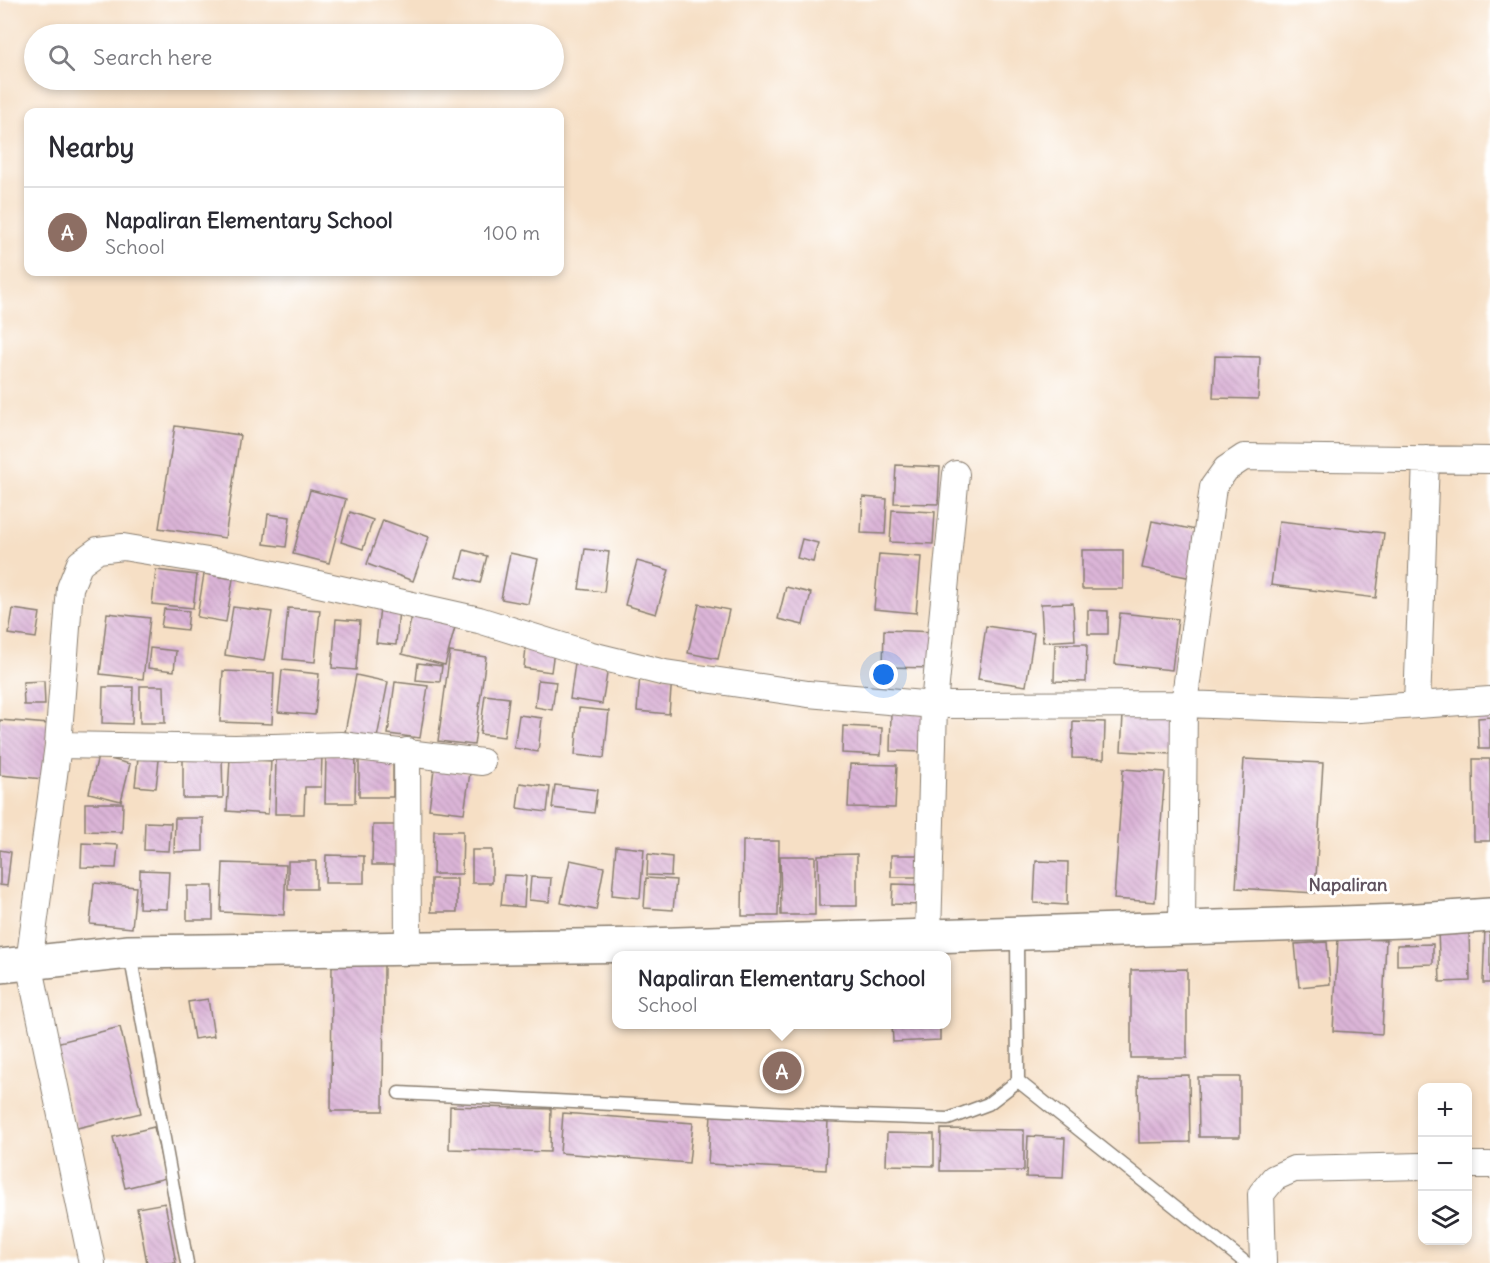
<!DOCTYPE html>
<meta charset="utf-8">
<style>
:root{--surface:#fff;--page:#f7f7f7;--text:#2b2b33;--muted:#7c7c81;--line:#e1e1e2;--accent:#d1495b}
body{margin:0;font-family:Delius,sans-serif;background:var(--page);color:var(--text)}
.controls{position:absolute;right:18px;bottom:18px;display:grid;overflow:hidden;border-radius:12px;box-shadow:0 3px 9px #0003}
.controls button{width:54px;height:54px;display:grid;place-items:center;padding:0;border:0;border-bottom:2px solid var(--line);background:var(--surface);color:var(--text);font:30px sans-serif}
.you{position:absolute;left:884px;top:675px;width:21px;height:21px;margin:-15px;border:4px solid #fff;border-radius:50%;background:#1a73e8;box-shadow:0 0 0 9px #1a73e833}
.badge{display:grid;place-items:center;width:39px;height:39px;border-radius:50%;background:var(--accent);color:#fff;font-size:20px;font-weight:700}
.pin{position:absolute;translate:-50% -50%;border:3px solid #fff;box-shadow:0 2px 6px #0006}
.popup{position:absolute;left:612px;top:951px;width:339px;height:78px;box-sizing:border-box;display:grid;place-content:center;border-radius:12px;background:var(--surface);filter:drop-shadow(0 2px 4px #0005);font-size:20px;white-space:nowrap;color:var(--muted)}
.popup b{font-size:22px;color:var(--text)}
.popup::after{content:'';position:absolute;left:50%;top:100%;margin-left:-12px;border:12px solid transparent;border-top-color:var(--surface)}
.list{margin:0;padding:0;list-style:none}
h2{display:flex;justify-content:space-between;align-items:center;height:78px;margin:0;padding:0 24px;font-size:26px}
h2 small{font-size:20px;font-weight:400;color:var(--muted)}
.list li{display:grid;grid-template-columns:39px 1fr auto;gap:18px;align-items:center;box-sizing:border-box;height:90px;padding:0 24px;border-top:2px solid var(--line)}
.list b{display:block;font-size:22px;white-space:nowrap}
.list p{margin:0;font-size:20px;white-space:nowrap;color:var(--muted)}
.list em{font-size:20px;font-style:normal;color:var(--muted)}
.icon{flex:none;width:33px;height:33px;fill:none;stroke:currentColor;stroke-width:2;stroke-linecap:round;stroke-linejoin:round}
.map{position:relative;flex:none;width:1490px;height:1263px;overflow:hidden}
.search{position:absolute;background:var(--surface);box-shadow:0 3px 9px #0003;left:24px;top:24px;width:540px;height:66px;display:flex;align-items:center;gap:15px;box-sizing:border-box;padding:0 21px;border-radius:33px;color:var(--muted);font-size:22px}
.panel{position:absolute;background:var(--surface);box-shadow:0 3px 9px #0003;left:24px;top:108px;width:540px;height:168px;border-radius:12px}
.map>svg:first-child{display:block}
</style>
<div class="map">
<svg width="1490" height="1263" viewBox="0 0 1490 1263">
<defs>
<pattern id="building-back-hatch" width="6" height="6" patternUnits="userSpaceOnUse" patternTransform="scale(1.5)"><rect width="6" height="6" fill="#dcb5d8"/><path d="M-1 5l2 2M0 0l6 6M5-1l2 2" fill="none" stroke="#bc9bb9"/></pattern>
</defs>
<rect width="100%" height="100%" fill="#fff"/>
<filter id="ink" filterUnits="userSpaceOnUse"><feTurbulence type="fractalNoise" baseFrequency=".0167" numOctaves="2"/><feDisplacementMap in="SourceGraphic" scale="12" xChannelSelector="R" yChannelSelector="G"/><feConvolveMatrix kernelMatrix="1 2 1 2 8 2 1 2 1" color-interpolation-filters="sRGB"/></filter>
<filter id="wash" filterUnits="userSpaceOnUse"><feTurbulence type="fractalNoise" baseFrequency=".008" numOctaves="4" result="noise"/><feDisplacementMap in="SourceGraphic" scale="24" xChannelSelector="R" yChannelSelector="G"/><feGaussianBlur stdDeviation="1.35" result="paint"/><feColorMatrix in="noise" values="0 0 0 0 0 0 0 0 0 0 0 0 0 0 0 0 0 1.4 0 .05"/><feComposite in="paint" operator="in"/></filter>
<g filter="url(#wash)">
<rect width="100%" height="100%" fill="#f6dfc5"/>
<g id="blocks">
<path fill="url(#building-back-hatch)" d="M1215,356L1260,357L1258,399L1213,398Z
M175,426L240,435L225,538L159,528Z
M896,465L940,467L938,504L894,503Z
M310,490L346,499L329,563L293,554Z
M863,497L887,499L885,534L861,533Z
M892,510L935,512L933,544L890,542Z
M350,512L373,520L363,549L341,542Z
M268,514L290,517L286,547L264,544Z
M383,520L429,537L413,581L367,564Z
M1152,521L1201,531L1192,578L1142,568Z
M1279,521L1384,533L1376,598L1271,585Z
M802,539L818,543L813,562L797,558Z
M585,549L609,552L604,592L579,589Z
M464,550L487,556L480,583L457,577Z
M1082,550H1123V589H1082Z
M510,553L538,559L528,604L501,599Z
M879,554L921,557L916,613L874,609Z
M637,561L669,570L656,614L625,605Z
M156,570L197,575L193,608L152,604Z
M204,574L233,579L226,622L197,617Z
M786,587L811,593L803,625L778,619Z
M1073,603L1075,640L1043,642L1041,604Z
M699,604L729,610L718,659L688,653Z
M415,605L458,616L445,665L402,654Z
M233,607L272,612L264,661L225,655Z
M380,607L399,608L396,645L376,643Z
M288,608L320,610L315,662L283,659Z
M13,609L40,613L36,638L9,634Z
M164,609L189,611L187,630L161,627Z
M1088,610L1108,611V634H1088Z
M107,613L150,618L143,679L100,674Z
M1120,613L1178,619L1172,670L1115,664Z
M336,619L360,621L356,670L332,668Z
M986,626L1034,633L1026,686L978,679Z
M884,630L937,632L936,668L883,667Z
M1055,644H1087L1086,682L1054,681Z
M526,647L554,651L551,672L524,668Z
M150,648L176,651L174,671L148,668Z
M450,652L486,657L474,745L438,741Z
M418,663L442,666L440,682L416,680Z
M575,663L608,668L602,704L570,699Z
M282,670L319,674L315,715L278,712Z
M223,671L274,673L272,724L220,722Z
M356,675L388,682L377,738L345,732Z
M640,675L672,677L669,714L637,711Z
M538,680L556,682L552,710L535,707Z
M44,681L45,705H24L23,682Z
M395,682L428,686L420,738L388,734Z
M140,686H164L165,723H140Z
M103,687H133L132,724L102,723Z
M485,695L509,698L504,737L480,734Z
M579,708L609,711L604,758L575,755Z
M891,713L924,714V752L890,751Z
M519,715L542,718L538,752L514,748Z
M1123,715L1173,717L1171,754L1121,751Z
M1490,717V749H1479L1478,718Z
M0,720L49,724L44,779L0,775Z
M1073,721L1105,722L1104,759L1072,758Z
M843,726L882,728L881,755L842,753Z
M276,754L322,755L321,787H305L304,814H275Z
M326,754H356L355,803H325Z
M98,756L130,764L121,801L89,793Z
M183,756H222L223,798H183Z
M138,758L159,760L156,788L135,786Z
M230,758L271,761L268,814L227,811Z
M1244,759L1323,763L1315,893L1236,888Z
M1473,759H1490V841H1474Z
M359,760H393V797H359Z
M850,764L897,765L895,808L848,807Z
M434,769L470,773L464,813L429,809Z
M1123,769L1165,772L1155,902L1114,899Z
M520,783L550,787L547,812L517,808Z
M555,785L597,790L594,813L552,808Z
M85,803H123L122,832L85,831Z
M175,818H203V851L174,852Z
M145,822L171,823L169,851L144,850Z
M373,825H398V865H372Z
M434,831H463L462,874H433Z
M743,841H779L778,916H742Z
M82,843L118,845L116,868L81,867Z
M616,846L644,849L640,898L612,895Z
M0,850L11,852L7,886L0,885Z
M472,850H492V883H472Z
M648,854L672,857L671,876L647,875Z
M857,854V906H819L818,855Z
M326,855L364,856V883H325Z
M891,855H918L919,877H891Z
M780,856H815V915H781Z
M570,860L604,867L596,910L561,903Z
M288,861H316V889H288Z
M1036,861L1068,862L1067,905L1034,903Z
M223,863L286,865L284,915L221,912Z
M140,870L169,871L167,909L139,908Z
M504,875L526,876L524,907L501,905Z
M531,877L551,878L549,902L529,900Z
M646,878L676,880L673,910L644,908Z
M431,879H457V912H431Z
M94,883L136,887L132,928L90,924Z
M893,884L922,885L921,905L892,904Z
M187,886H213V920H187Z
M1485,927H1490V983H1483Z
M1469,929L1470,981L1440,982L1438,930Z
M1338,938L1386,940L1382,1034L1333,1031Z
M1327,942L1330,984L1299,987L1295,944Z
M1433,944V964L1397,965V945Z
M332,965H384L383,1111H331Z
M1187,969V1058H1131V970Z
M208,999L214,1036L194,1039L188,1002Z
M892,1024H940V1040L893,1042Z
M120,1027L141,1113L77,1128L56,1043Z
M1189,1075L1190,1142L1139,1143L1138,1076Z
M1198,1077H1240V1137H1199Z
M450,1106L551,1109L550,1152L449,1149Z
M563,1113L693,1123L689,1163L560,1153Z
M711,1114L828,1120L826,1170L708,1164Z
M154,1127L166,1178L125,1188L113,1137Z
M941,1129L1024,1130V1171H940Z
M887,1133L934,1134V1166L886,1165Z
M1028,1136L1065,1138L1063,1178L1026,1177Z
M165,1203L176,1263H147L137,1208Z"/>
</g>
</g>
<g filter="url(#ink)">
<use href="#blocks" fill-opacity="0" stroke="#897e70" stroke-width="1.5"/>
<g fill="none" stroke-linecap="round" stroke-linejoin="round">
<g stroke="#897e70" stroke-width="15">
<path id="lane" d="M130,954L187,1263
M1018,1081L1246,1263
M399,1093L827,1115L948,1119L988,1104L1018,1081L1017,936"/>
</g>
<g stroke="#897e70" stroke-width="28">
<path id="street" d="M1417,705L1426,459
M58,745L235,748L341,745L482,762
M407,751L408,949
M1182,926L1184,704L1213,487L1226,469L1244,457L1490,460
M928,937L934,705L956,474
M1468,1165H1490
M92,1263L29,963L58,745L70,588L80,563L98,550L123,547L238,566L479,620L588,654L665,673L808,694L934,705L1184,704L1345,710L1490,700
M1263,1263L1261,1194L1274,1178L1294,1169L1422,1166"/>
</g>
<g stroke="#897e70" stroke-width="36">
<path id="secondary" d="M0,966L129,952L647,945L1404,921L1490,915"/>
</g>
<use href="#lane" stroke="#fff" stroke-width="12"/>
<use href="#street" stroke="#fff" stroke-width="26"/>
<use href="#secondary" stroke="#fff" stroke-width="33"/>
</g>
</g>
<g text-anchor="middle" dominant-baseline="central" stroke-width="6" stroke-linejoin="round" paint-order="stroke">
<g font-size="18" font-weight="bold" fill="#5f525e" stroke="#fff">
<text x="1348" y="884">Napaliran</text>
</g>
</g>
</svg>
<div class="controls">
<button>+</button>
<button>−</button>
<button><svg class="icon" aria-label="layers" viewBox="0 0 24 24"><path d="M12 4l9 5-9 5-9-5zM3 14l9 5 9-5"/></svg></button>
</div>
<div class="you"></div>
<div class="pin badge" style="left:782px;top:1071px;background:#8d6e63">A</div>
<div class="popup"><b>Napaliran Elementary School</b>School</div>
<div class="search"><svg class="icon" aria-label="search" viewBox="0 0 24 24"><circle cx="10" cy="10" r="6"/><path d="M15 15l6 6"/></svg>Search here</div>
<section class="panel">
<h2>Nearby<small></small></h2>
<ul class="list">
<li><span class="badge" style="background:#8d6e63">A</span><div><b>Napaliran Elementary School</b><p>School</p></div><em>100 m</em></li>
</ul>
</section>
</div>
